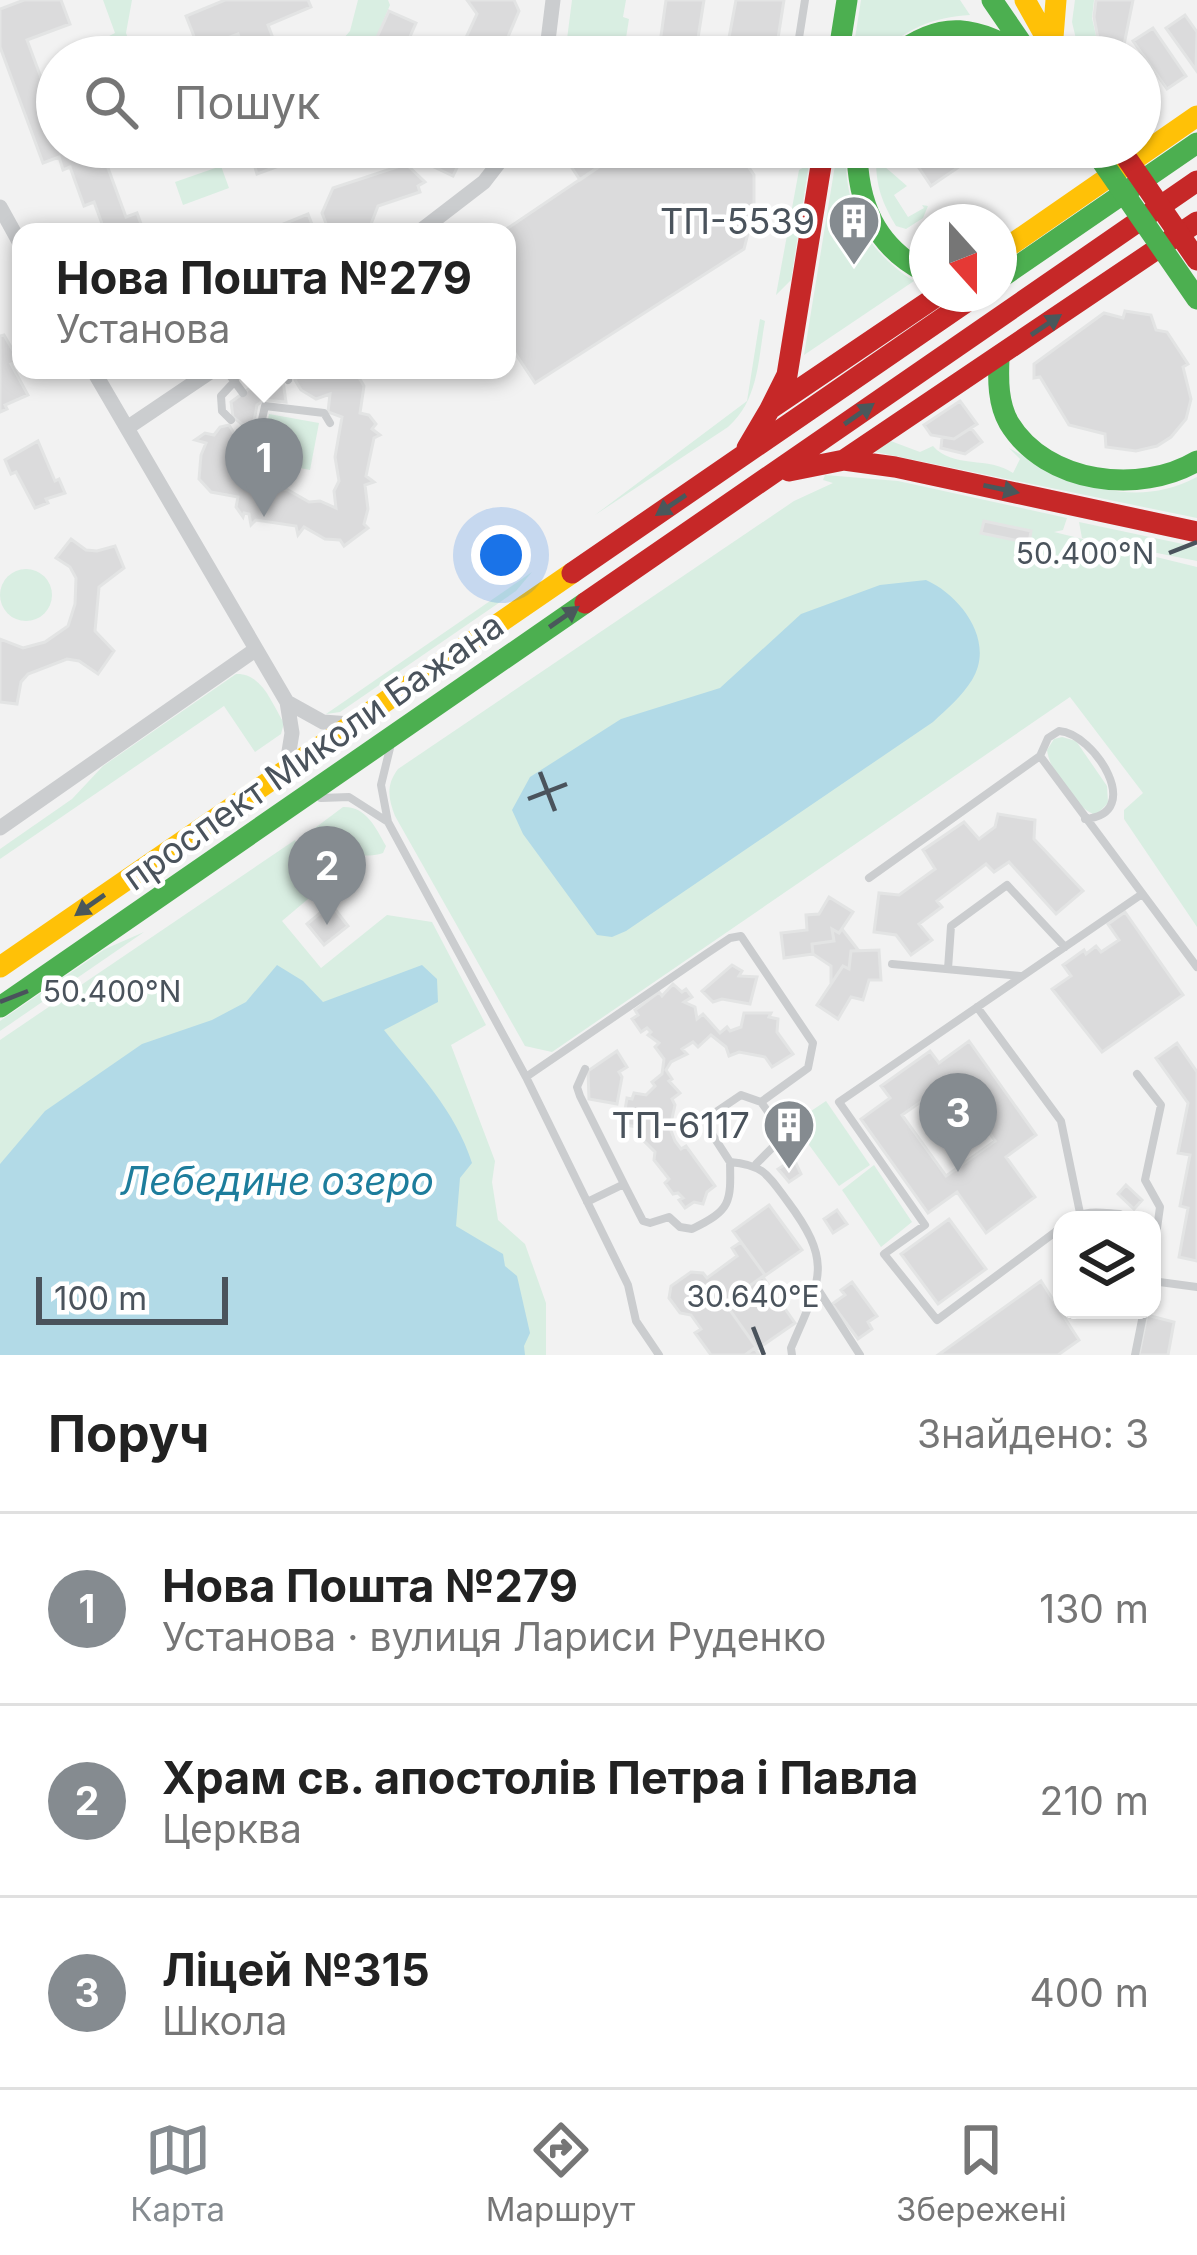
<!DOCTYPE html>
<html lang="uk">
<meta charset="utf-8">
<style>
:root{--surface:#fff;--page:#f2f2f2;--text:#222;--muted:#767676;--line:#e0e0e0;--accent:#858b90}
body{margin:0;font-family:Inter,sans-serif;background:var(--page);color:var(--text)}
.controls{position:absolute;right:36px;bottom:36px;display:grid;overflow:hidden;border-radius:24px;box-shadow:0 3px 9px #0004}
.controls button{width:108px;height:108px;display:grid;place-items:center;padding:0;border:0;border-bottom:3px solid var(--line);background:var(--surface);color:var(--text);font:60px sans-serif}
.compass{position:absolute;left:909px;top:204px;width:108px;height:108px;border-radius:50%;background:var(--surface);box-shadow:0 3px 9px #0004;rotate:159deg}
.scale{position:absolute;left:36px;bottom:30px;width:192px;box-sizing:border-box;padding-left:12px;border:6px solid #4a535c;border-top:0;font-size:33px;line-height:42px;white-space:nowrap;color:#4a535c;-webkit-text-stroke:9px #fff;paint-order:stroke}
.you{position:absolute;left:501px;top:555px;width:42px;height:42px;margin:-30px;border:9px solid #fff;border-radius:50%;background:#1a73e8;box-shadow:0 0 0 18px #1a73e833}
.badge{display:grid;place-items:center;width:78px;height:78px;border-radius:50%;background:var(--accent);color:#fff;font-size:39px;font-weight:700}
.pin{position:absolute;translate:-50% -99px;filter:drop-shadow(0 3px 6px #0008)}
.pin::after{content:'';position:absolute;top:63px;width:42px;height:36px;background:inherit;clip-path:polygon(0 0,100% 0,50% 100%)}
.popup{position:absolute;left:12px;top:223px;width:504px;height:156px;box-sizing:border-box;display:grid;place-content:center;border-radius:24px;background:var(--surface);filter:drop-shadow(0 3px 9px #0005);font-size:39px;white-space:nowrap;color:var(--muted)}
.popup b{font-size:45px;color:var(--text)}
.popup::after{content:'';position:absolute;left:50%;top:100%;margin-left:-24px;border:24px solid transparent;border-top-color:var(--surface)}
.list{margin:0;padding:0;list-style:none}
h2{display:flex;justify-content:space-between;align-items:center;height:156px;margin:0;padding:0 48px;font-size:51px}
h2 small{font-size:39px;font-weight:400;color:var(--muted)}
.list li{display:grid;grid-template-columns:78px 1fr auto;gap:36px;align-items:center;box-sizing:border-box;height:192px;padding:0 48px;border-top:3px solid var(--line)}
.list b{display:block;font-size:45px;white-space:nowrap}
.list p{margin:0;font-size:39px;white-space:nowrap;color:var(--muted)}
.list em{font-size:39px;font-style:normal;color:var(--muted)}
.icon{flex:none;width:66px;height:66px;fill:none;stroke:currentColor;stroke-width:2;stroke-linecap:round;stroke-linejoin:round}
.map{position:relative;flex:none;width:1197px;height:1355px;overflow:hidden}
.search{position:absolute;background:var(--surface);box-shadow:0 3px 9px #0004;left:36px;right:36px;top:36px;height:132px;display:flex;align-items:center;gap:30px;box-sizing:border-box;padding:0 42px;border-radius:66px;color:var(--muted);font-size:45px}
.sheet{height:732px;background:var(--surface)}
nav{display:flex;justify-content:space-around;align-items:center;box-sizing:border-box;height:168px;border-top:3px solid var(--line);background:var(--surface);font-size:33px;color:var(--muted)}
nav a{display:grid;justify-items:center;gap:6px}
nav .on{color:var(--accent)}
.map>svg:first-child{display:block}
</style>
<div class="map">
<svg width="1197" height="1355" viewBox="0 0 1197 1355">
<rect width="100%" height="100%" fill="#f2f2f2"/>
<path fill="#d9eee2" d="M103,0H132L126,33L135,57H117L109,36L115,33Z
M358,0H388L390,5L368,57H327L350,31Z
M572,0H626L623,17L629,19L623,57L566,47Z
M861,0H960L970,15C934,17 903,29 878,57H852Z
M1075,0H1094L1092,18L1101,57L1080,56L1072,22Z
M838,147H846C843,204 865,251 914,281L804,355Z
M876,159L907,186L894,195L908,217L924,208L922,205L928,206L923,218L906,229L896,226C882,202 876,187 876,159Z
M809,164L791,280L776,295L799,170Z
M221,166L229,188L183,205L175,182Z
M760,319L765,321C758,359 759,400 728,427L595,515L747,401Z
M269,414L319,423L310,470L260,460Z
M888,440L920,452L933,446C953,469 989,456 1013,473L1020,459L1009,448C1068,481 1131,512 1197,477V518L871,451Z
M825,475L898,481L1067,518L1063,530L1054,532L1197,567V927L1124,819V810L1143,793L1070,697L552,1052L525,1046L395,816C388,798 386,785 398,769L794,501L833,483L823,480Z
M1079,522L1197,547V561L1082,538Z
M0 595a26 26 0 1 1 52 0a26 26 0 1 1-52 0Z
M532,572L516,591L340,712L326,714Z
M236,674C262,673 271,702 284,723L281,734L255,752L224,706L0,859V849L72,799L103,766Z
M1062,737L1076,741L1107,786L1108,803L1096,815C1075,808 1050,772 1047,750L1054,739Z
M343,807C366,806 376,828 386,846L383,853C359,861 326,849 307,834Z
M295,840L321,888L282,921L321,968L387,915L432,922L486,1025L451,1045L495,1161L492,1182L498,1220L525,1244L546,1303V1355H0V1040Z
M144,932L0,1031V1021L105,949Z
M826,1101L870,1165L839,1186L793,1123Z
M874,1165L912,1222L881,1247L842,1190Z"/>
<path fill="#b2dae7" d="M926,580C960,595 996,641 972,680C962,696 947,709 933,722L626,931L612,937L597,935L523,834L512,810L530,777L621,719L720,688L801,614L880,585Z
M277,965L303,981L323,1002L422,965L437,979L438,1002L384,1030C418,1073 455,1110 472,1163L460,1178L456,1226L503,1254L505,1266L517,1276L530,1333L524,1346L525,1355H0V1164L45,1111L142,1044L212,1020L246,1002Z"/>
<path fill="#dbdbdc" stroke="#e3e4e4" stroke-width="3" fill-rule="evenodd" d="M24,0H61L70,24L27,40L49,99L57,97V147H83L86,154L101,149L126,217L137,213L144,232H105L94,202L84,206L70,167L63,170L59,157L43,163L0,47V9Z
M225,0H308L311,7L268,25L274,41L245,52L238,34L199,49L186,16Z
M467,0H514L519,11L505,44L510,57H457L477,14Z
M666,0H704L695,57H658Z
M736,0H784L776,51L728,43Z
M1096,0H1133L1124,45L1132,57L1101,55L1094,17Z
M389,11L416,23L401,57H368Z
M1185,15L1197,32L1196,70L1166,28Z
M1153,28L1186,76L1167,89L1133,41Z
M740,45L776,51L775,57H738Z
M1140,68L1158,96L1140,108Z
M249,147H330L257,174Z
M426,147H467L453,176L434,167Z
M558,147H628L580,180Z
M628,147L737,150L754,175V210L744,249L535,383L507,341V232H502Z
M913,147H988L931,186L913,159Z
M406,164L425,182L418,186L420,192L378,206L368,232H340L327,226L322,213L333,188Z
M308,214L315,232H264Z
M1125,311L1151,315L1156,330L1167,332L1188,364L1183,367L1191,399L1186,419L1171,437L1157,446L1136,451L1106,447L1105,434L1069,425L1040,377L1034,378V364L1104,313L1123,318Z
M4,335L19,361L11,364L28,395L5,405L7,409L0,412V336Z
M303,370L355,371L364,386L360,413L369,415L376,424L372,429L380,435L374,438L366,476L374,482L365,485L368,509L364,524L368,528L344,546L340,540L325,539L304,527L298,535L296,526L256,520L251,525L249,514L244,513L243,517L236,507L238,497L211,492L199,479L201,455L206,443L195,440L205,433L214,435L220,427L229,425L238,440L239,451L230,464L247,467L248,483L288,490L309,502L320,501L336,508L334,491L339,481L335,457L342,417L328,412L330,394L316,399L301,390L295,380Z
M269,374L283,380L286,402L264,400L257,405L253,427L243,425L233,417L231,402Z
M960,401L977,424L954,439L931,435L924,425Z
M971,428L982,442L965,454L941,448L942,437L954,439Z
M38,441L55,481L59,479L65,493L46,499L48,503L35,508L16,472L11,474L5,460Z
M984,521L1031,531L1029,543L981,533Z
M71,539L86,550L97,551L115,546L124,568L99,587L95,631L114,651L98,674L79,661L67,659L28,674L21,682L17,704L0,702V639L23,648L45,642L68,626L75,604L76,578L70,567L56,558Z
M998,814L1035,820L1034,839L1083,891L1056,914L1009,862L994,872L986,864L937,901L942,907L919,924L932,940L911,955L896,935L874,932L879,893L899,895L935,869L923,850L964,822L979,839L995,827Z
M829,897L853,912L839,933L832,929L834,941L812,944L813,954L784,958L781,933L807,930L806,915L819,914Z
M331,904L348,926L324,945L307,924Z
M1125,912L1183,995L1102,1052L1052,989L1071,976L1063,965L1084,950L1086,954L1096,946L1101,952L1119,940L1108,924Z
M832,929L839,933L842,929L859,951H851L849,969L843,966L831,984V966L813,954L812,944L834,941Z
M879,950L881,980H869L863,1000L851,997L838,1019L817,1005L843,966L849,969L851,951Z
M732,965L742,971L739,976L757,977L750,1004L722,999L713,1002L702,991Z
M673,984L682,992L686,989L692,997L684,1002L695,1007L697,1019L703,1014L720,1033L727,1027L730,1031L741,1027L744,1013H771L769,1017L778,1019L777,1032L793,1054L772,1067L765,1057L739,1052L729,1056L726,1047L711,1035L698,1047L693,1042L682,1049L687,1054L671,1062L666,1070L672,1079L669,1081L680,1093L672,1099L675,1105L670,1128L675,1141L681,1149L686,1146L715,1186L707,1192L703,1204L694,1202L685,1208L679,1200L683,1198L678,1193L673,1194L665,1183L669,1179L654,1160L655,1152L639,1136L642,1128L626,1125L624,1116L627,1098L632,1099L634,1093L646,1095L655,1086L652,1082L662,1074L664,1059L655,1047L659,1043L648,1035L651,1032L647,1028L641,1032L632,1019L638,1015L635,1010L659,992L662,996Z
M969,1041L1036,1135L1006,1157L1035,1197L986,1233L957,1192L928,1213L861,1119L890,1098L881,1086L930,1051L939,1063ZM952,1080L995,1141L946,1176L902,1115Z
M1177,1043L1197,1072V1261L1179,1257L1188,1208L1180,1206L1190,1155L1178,1153L1188,1103L1156,1058Z
M617,1051L627,1067L619,1072L622,1077L617,1104L589,1099L588,1071Z
M794,1159L801,1174L789,1182L778,1169Z
M1126,1185L1142,1200L1134,1209L1118,1194Z
M769,1205L802,1250L763,1277L795,1323L756,1350L759,1355H745L756,1347L725,1303L765,1275L733,1231Z
M837,1210L847,1224L833,1233L824,1219Z
M949,1219L986,1269L938,1304L901,1254Z
M741,1242L765,1275L725,1303L756,1347L745,1355H711L695,1333L701,1329L691,1315L680,1313L669,1298L671,1286L691,1272L703,1273L707,1278L737,1256L732,1248Z
M1041,1281L1079,1340L1058,1355H938Z
M852,1282L877,1316L868,1322L872,1329L858,1339L832,1304L845,1295L841,1290Z
M1147,1315L1174,1322L1168,1355H1139Z"/>
<g fill="none" stroke-linecap="round" stroke-linejoin="round">
<path stroke="#cbcdcf" stroke-width="8" d="M796,57L805,0
M226,370L243,393
M252,370L260,381
M281,370L288,380
M231,420L222,411L221,396L235,381
M257,471L253,460L265,406L324,413L330,423
M390,748L381,785L388,822L526,1077L628,1285L636,1321L659,1355
M1040,756L1197,967
M321,798L349,797L388,822
M869,878L1040,756L1048,738L1059,731C1094,733 1146,814 1085,819
M892,964L1020,976
M948,969L951,926L1007,885L1065,947
M977,1007L1061,1121L1080,1213
M585,1069L577,1087L580,1096L624,1184
M1137,1074L1161,1105L1145,1180L1160,1207L1152,1264
M526,1077L706,954L730,938L741,936L813,1043L808,1068L761,1102L741,1095L710,1116V1131L730,1162
M756,1164L778,1142L779,1127L761,1102
M587,1202L624,1184L643,1221L650,1223L669,1217L680,1227L692,1229C731,1210 731,1203 730,1162C764,1165 768,1175 788,1202C835,1265 819,1281 791,1348L792,1355
M1071,1220C1086,1209 1102,1213 1120,1214L1125,1220
M1062,1227L937,1320L884,1254L925,1225L839,1102L1142,894
M1152,1281L1197,1287
M817,1288L860,1355
M1135,1355L1144,1310"/>
<path stroke="#cbcdcf" stroke-width="15" d="M546,57L553,0
M0,207L21,245
M419,232L484,182L511,147
M93,370L287,702L323,722L350,724
M127,428L213,370
M286,770L292,733L287,702
M0,828L255,650"/>
<path stroke="#4caf50" stroke-width="21" d="M992,0L1029,54
M838,57L847,0
M893,57C943,17 976,27 1028,57
M857,147C857,203 875,247 927,273
M999,279L1197,143
M999,358C998,380 998,404 1009,423C1046,484 1140,495 1197,461
M0,1007L585,603"/>
<path stroke="#ffc107" stroke-width="21" d="M1025,0L1057,57
M1052,50L1056,0
M999,253L1197,116
M0,967L572,573"/>
<path stroke="#c62828" stroke-width="21" d="M770,409L787,375L824,147
M747,448L770,409L940,294
M844,460L895,467L1197,532
M789,471L844,460L1197,222
M572,573L978,294
M585,603L1197,181"/>
<path stroke="#4caf50" stroke-width="21" d="M1092,147L1197,299"/>
<path stroke="#c62828" stroke-width="21" d="M1119,147L1197,260"/>
</g>
<defs><path id="oneway-solid" d="M-6-.8H1V-3.2L6.5 0L1 3.2V.8H-6Z" transform="scale(3)"/></defs>
<g fill="#4a585b">
<use href="#oneway-solid" transform="translate(1046 325) rotate(-34)"/>
<use href="#oneway-solid" transform="translate(859 414) rotate(-35)"/>
<use href="#oneway-solid" transform="translate(1001 489) rotate(12)"/>
<use href="#oneway-solid" transform="translate(671 505) rotate(146)"/>
<use href="#oneway-solid" transform="translate(564 617) rotate(-35)"/>
<use href="#oneway-solid" transform="translate(90 905) rotate(145)"/>
</g>
<path fill="none" stroke="#4a535c" stroke-width="4.5" d="M1169,553L1197,542M540,772L555,811M528,799L567,784M0,1002L28,991M753,1327L764,1355"/>
<defs>
<g id="building-pin" transform="scale(2.7)"><path d="M0 17L-7.5 6A9.5 9.5 0 1 1 7.5 6Z" fill="#858b90" stroke="#fff"/><path d="M-4-6H4V6H1V3H-1V6H-4ZM-2.5-4.3h1.7v1.8h-1.7ZM.8-4.3h1.7v1.8H.8ZM-2.5-1h1.7V.8h-1.7ZM.8-1h1.7V.8H.8Z" fill="#fff"/></g>
</defs>
<g fill-rule="evenodd">
<use href="#building-pin" x="854" y="221"/>
<use href="#building-pin" x="789" y="1125"/>
</g>
<g text-anchor="middle" dominant-baseline="central" stroke-width="9" stroke-linejoin="round" paint-order="stroke">
<g font-size="36" fill="#4a535c" stroke="#fff" text-anchor="end">
<text x="815" y="221">ТП-5539</text>
<text x="750" y="1125">ТП-6117</text>
</g>
<g font-size="36" fill="#4a535c" stroke="#fff">
<text transform="translate(313 751) rotate(-35)">проспект Миколи Бажана</text>
</g>
<g font-size="39" font-style="italic" fill="#1d7d9c" stroke="#fff">
<text x="277" y="1180">Лебедине озеро</text>
</g>
</g>
<g font-size="30" text-anchor="middle" fill="#4a535c" stroke="#fff" stroke-width="9" stroke-linejoin="round" paint-order="stroke">
<text x="1085" y="564">50.400°N</text>
<text x="112" y="1002">50.400°N</text>
<text x="753" y="1307">30.640°E</text>
</g>
</svg>
<div class="controls">
<button><svg class="icon" aria-label="layers" viewBox="0 0 24 24"><path d="M12 4l9 5-9 5-9-5zM3 14l9 5 9-5"/></svg></button>
</div>
<svg class="compass" viewBox="-18 -18 36 36"><path d="M0-13l5 13h-10z" fill="#e53935"/><path d="M0 13l5-13h-10z" fill="#767676"/></svg>
<div class="scale">100 m</div>
<div class="you"></div>
<div class="pin badge" style="left:264px;top:517px">1</div>
<div class="popup"><b>Нова Пошта №279</b>Установа</div>
<div class="pin badge" style="left:327px;top:925px">2</div>
<div class="pin badge" style="left:958px;top:1172px">3</div>
<div class="search"><svg class="icon" aria-label="search" viewBox="0 0 24 24"><circle cx="10" cy="10" r="6"/><path d="M15 15l6 6"/></svg>Пошук</div>
</div>
<section class="sheet">
<h2>Поруч<small>Знайдено: 3</small></h2>
<ul class="list">
<li><span class="badge">1</span><div><b>Нова Пошта №279</b><p>Установа · вулиця Лариси Руденко</p></div><em>130 m</em></li>
<li><span class="badge">2</span><div><b>Храм св. апостолів Петра і Павла</b><p>Церква</p></div><em>210 m</em></li>
<li><span class="badge">3</span><div><b>Ліцей №315</b><p>Школа</p></div><em>400 m</em></li>
</ul>
</section>
<nav>
<a class="on"><svg class="icon" aria-label="map" viewBox="0 0 24 24"><path d="M3 6l6-2 6 2 6-2v14l-6 2-6-2-6 2zM9 4v14M15 6v14"/></svg>Карта</a>
<a><svg class="icon" aria-label="directions" viewBox="0 0 24 24"><path d="M12 3l9 9-9 9-9-9zM9 14v-3h6M13 9l2 2-2 2"/></svg>Маршрут</a>
<a><svg class="icon" aria-label="saved" viewBox="0 0 24 24"><path d="M7 4h10v16l-5-4-5 4z"/></svg>Збережені</a>
</nav>
